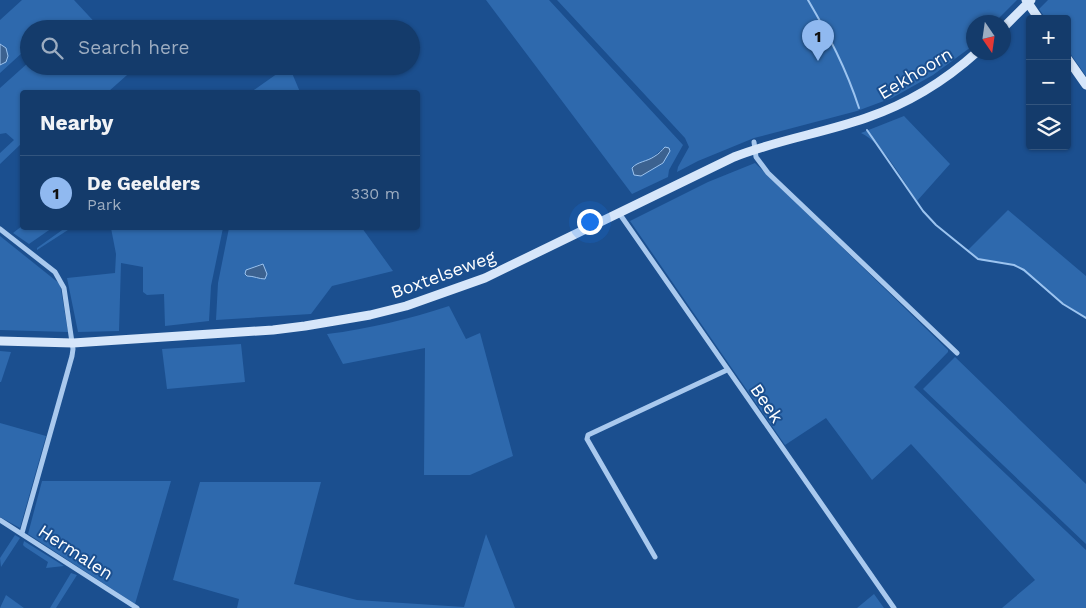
<!DOCTYPE html>
<meta charset="utf-8">
<style>
:root{--surface:#143b6b;--page:#1d4271;--text:#f1f3f6;--muted:#9dadc1;--line:#33557e;--accent:#90b9f0}
body{margin:0;font-family:"Work Sans",sans-serif;background:var(--page);color:var(--text)}
.controls{position:absolute;right:15px;top:15px;display:grid;overflow:hidden;border-radius:5px;box-shadow:0 1px 4px #0004}
.controls button{width:45px;height:45px;display:grid;place-items:center;padding:0;border:0;border-bottom:1px solid var(--line);background:var(--surface);color:var(--text);font:25px sans-serif}
.compass{position:absolute;left:966px;top:15px;width:45px;height:45px;border-radius:50%;background:var(--surface);box-shadow:0 1px 4px #0004;rotate:167deg}
.you{position:absolute;left:589px;top:221px;width:18px;height:18px;margin:-12px;border:4px solid #fff;border-radius:50%;background:#1a73e8;box-shadow:0 0 0 8px #1a73e833}
.badge{display:grid;place-items:center;width:32px;height:32px;border-radius:50%;background:var(--accent);color:#111;font-size:16px;font-weight:700}
.pin{position:absolute;translate:-50% -41px;filter:drop-shadow(0 1px 2px #0008)}
.pin::after{content:'';position:absolute;top:26px;width:18px;height:15px;background:inherit;clip-path:polygon(0 0,100% 0,50% 100%)}
.list{margin:0;padding:0;list-style:none}
h2{display:flex;justify-content:space-between;align-items:center;height:65px;margin:0;padding:0 20px;font-size:21px}
h2 small{font-size:16px;font-weight:400;color:var(--muted)}
.list li{display:grid;grid-template-columns:32px 1fr auto;gap:15px;align-items:center;box-sizing:border-box;height:75px;padding:0 20px;border-top:1px solid var(--line)}
.list b{display:block;font-size:19px;white-space:nowrap}
.list p{margin:0;font-size:16px;white-space:nowrap;color:var(--muted)}
.list em{font-size:16px;font-style:normal;color:var(--muted)}
.icon{flex:none;width:28px;height:28px;fill:none;stroke:currentColor;stroke-width:2;stroke-linecap:round;stroke-linejoin:round}
.map{position:relative;flex:none;width:1086px;height:608px;overflow:hidden}
.search{position:absolute;background:var(--surface);box-shadow:0 1px 4px #0004;left:20px;top:20px;width:400px;height:55px;display:flex;align-items:center;gap:12px;box-sizing:border-box;padding:0 18px;border-radius:28px;color:var(--muted);font-size:19px}
.panel{position:absolute;background:var(--surface);box-shadow:0 1px 4px #0004;left:20px;top:90px;width:400px;height:140px;border-radius:5px}
.map>svg:first-child{display:block}
</style>
<div class="map">
<svg width="1086" height="608" viewBox="0 0 1086 608">
<rect width="100%" height="100%" fill="#1b4f8f"/>
<path fill="#2e69ad" fill-rule="evenodd" d="M22,0H74L101,29H29V59L23,52L0,73V65L3,64V45L0,44V20Z
M486,0H549L683,145L669,170L668,177L632,194ZM665,147L663,163L641,176L635,175L650,159Z
M557,0H1017L995,22H974L973,44L971,47L933,75L892,98L857,111L754,138L698,161L677,172L678,167L689,147L685,138Z
M1048,0H1086V76L1067,49V19H1046L1039,9Z
M29,62V66L136,67L108,92H22V143L0,164V153L14,140L6,133L0,134V88Z
M288,66H289L300,92H251Z
M904,116L950,164L917,201C903,181 883,143 861,133Z
M755,163L948,350V352L914,387L1086,550V608H1002L1035,580L911,444L872,480L826,418L785,445L630,221L708,182Z
M1008,210L1086,276V318L1063,304L1018,267L1002,262L982,261L967,251Z
M22,226V228H52L29,244L13,233Z
M65,228H71L37,250V248Z
M111,228H223L211,286L209,321L165,326L164,294L147,295L143,292V267L121,263L119,331L78,332L67,278L115,273L116,254Z
M229,228H362L393,271L332,286L311,314L216,320L218,283ZM261,264V279L246,270Z
M0,236L60,284L68,332L0,330Z
M449,306L466,339L480,333L513,456L470,475H424L425,348L343,364L327,334C369,329 409,319 449,306Z
M241,344L245,382L167,389L162,349Z
M0,351L11,352L1,382H0Z
M955,357L1086,484V544L923,389Z
M0,423L46,436L20,528L0,517Z
M42,481H171L135,604L28,534Z
M200,482H321L294,584L357,600L464,607L486,534L515,608H237L239,599L173,580Z
M15,535L20,538L1,567L0,558Z
M24,541L64,566L46,568L48,562L25,547L23,545Z
M71,573L77,575L56,608H50Z
M874,594L884,608H857Z
M6,595L24,608H0Z"/>
<path fill="#3c6290" stroke="#9cc4f0" d="M0,44L6,48L8,56L6,62L0,65Z
M665,147L669,148L670,151L663,163L641,176L634,175L632,168C638,161 647,162 655,156C659,154 662,150 665,147Z
M263,264L267,274L265,279C259,279 254,276 247,276L245,274L246,270Z"/>
<g fill="none" stroke-linecap="round" stroke-linejoin="round">
<path stroke="#9cc4f0" stroke-width="2" d="M808,0C829,36 846,68 859,108
M867,130L923,211L936,225L978,259L1014,265L1024,270L1063,304L1086,318"/>
<path stroke="#a9c9ee" stroke-width="5" d="M754,142L756,157L768,173L957,353
M619,213L894,608
M0,229L55,272L64,288L73,349L72,356L22,533
M0,520L137,608
M655,557L587,439L588,435L727,370"/>
<path stroke="#d6e6fa" stroke-width="9" d="M1026,0L1039,19
M1004,27L1031,0
M1067,58L1086,85
M0,341L73,343L273,330L305,326L370,315L406,306L485,278L734,157C777,140 823,133 866,118C907,104 945,81 977,52"/>
</g>
<g text-anchor="middle" dominant-baseline="central" stroke-width="4" stroke-linejoin="round" paint-order="stroke">
<g font-size="18" fill="#fff" stroke="#1b4f8f">
<text transform="translate(915 73) rotate(-31)">Eekhoorn</text>
<text transform="translate(443 274) rotate(-20)">Boxtelseweg</text>
<text transform="translate(767 403) rotate(55)">Beek</text>
<text transform="translate(76 552) rotate(33)">Hermalen</text>
</g>
</g>
</svg>
<div class="controls">
<button>+</button>
<button>−</button>
<button><svg class="icon" aria-label="layers" viewBox="0 0 24 24"><path d="M12 4l9 5-9 5-9-5zM3 14l9 5 9-5"/></svg></button>
</div>
<svg class="compass" viewBox="-18 -18 36 36"><path d="M0-13l5 13h-10z" fill="#e53935"/><path d="M0 13l5-13h-10z" fill="#9dadc1"/></svg>
<div class="you"></div>
<div class="pin badge" style="left:818px;top:61px">1</div>
<div class="search"><svg class="icon" aria-label="search" viewBox="0 0 24 24"><circle cx="10" cy="10" r="6"/><path d="M15 15l6 6"/></svg>Search here</div>
<section class="panel">
<h2>Nearby<small></small></h2>
<ul class="list">
<li><span class="badge">1</span><div><b>De Geelders</b><p>Park</p></div><em>330 m</em></li>
</ul>
</section>
</div>
